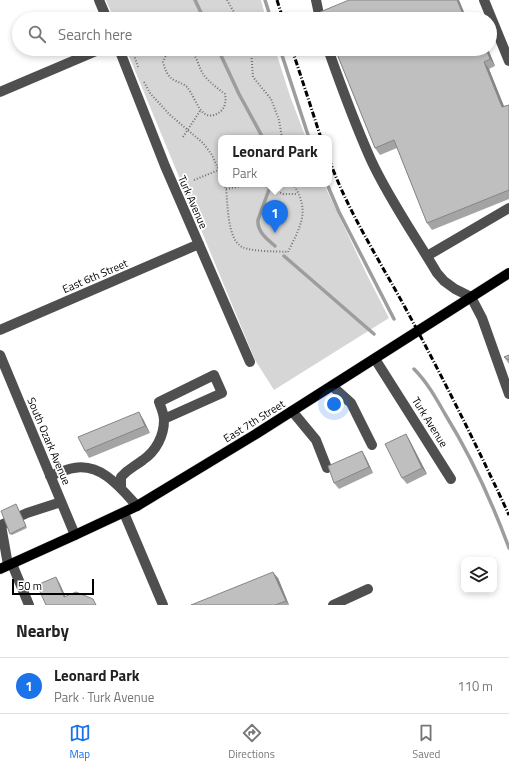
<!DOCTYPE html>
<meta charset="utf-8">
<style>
:root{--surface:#fff;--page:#f2f2f2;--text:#222;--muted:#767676;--line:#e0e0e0;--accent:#1a73e8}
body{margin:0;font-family:"Titillium Web",sans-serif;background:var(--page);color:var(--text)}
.controls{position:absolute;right:12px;bottom:12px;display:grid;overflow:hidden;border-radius:8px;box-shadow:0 2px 6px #0003}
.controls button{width:36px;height:36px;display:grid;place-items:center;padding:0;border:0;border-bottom:1px solid var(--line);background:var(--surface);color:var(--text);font:20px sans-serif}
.scale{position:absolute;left:12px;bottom:10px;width:82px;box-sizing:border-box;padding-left:4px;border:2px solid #000;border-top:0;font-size:11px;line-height:14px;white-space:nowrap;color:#000;-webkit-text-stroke:3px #fff;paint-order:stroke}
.you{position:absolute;left:334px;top:404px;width:14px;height:14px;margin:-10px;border:3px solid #fff;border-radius:50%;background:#1a73e8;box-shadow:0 0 0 6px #1a73e833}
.badge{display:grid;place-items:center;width:26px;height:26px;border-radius:50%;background:var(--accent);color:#fff;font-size:13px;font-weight:700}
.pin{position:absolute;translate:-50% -33px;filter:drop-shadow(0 1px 2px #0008)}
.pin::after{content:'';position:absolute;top:21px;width:14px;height:12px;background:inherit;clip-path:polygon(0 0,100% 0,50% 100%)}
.popup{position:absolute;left:218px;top:135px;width:114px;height:52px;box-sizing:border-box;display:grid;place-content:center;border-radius:8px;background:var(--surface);filter:drop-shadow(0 1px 3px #0005);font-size:13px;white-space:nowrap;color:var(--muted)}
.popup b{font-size:15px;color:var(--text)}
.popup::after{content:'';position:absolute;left:50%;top:100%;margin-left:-8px;border:8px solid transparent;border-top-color:var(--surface)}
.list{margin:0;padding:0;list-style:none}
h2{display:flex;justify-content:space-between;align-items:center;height:52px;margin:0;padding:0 16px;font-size:17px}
h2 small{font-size:13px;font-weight:400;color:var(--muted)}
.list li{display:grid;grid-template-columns:26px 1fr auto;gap:12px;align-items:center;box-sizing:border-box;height:56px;padding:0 16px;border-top:1px solid var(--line)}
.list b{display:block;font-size:15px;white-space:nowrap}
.list p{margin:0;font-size:13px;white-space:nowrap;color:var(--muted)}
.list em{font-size:13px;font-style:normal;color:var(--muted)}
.icon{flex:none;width:22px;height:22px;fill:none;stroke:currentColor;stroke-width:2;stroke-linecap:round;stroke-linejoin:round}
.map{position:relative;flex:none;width:509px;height:605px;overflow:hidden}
.search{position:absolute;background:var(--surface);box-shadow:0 2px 6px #0003;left:12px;right:12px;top:12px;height:44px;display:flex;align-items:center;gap:10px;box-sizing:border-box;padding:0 14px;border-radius:22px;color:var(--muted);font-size:15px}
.sheet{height:108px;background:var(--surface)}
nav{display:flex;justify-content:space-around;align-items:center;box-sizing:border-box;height:56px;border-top:1px solid var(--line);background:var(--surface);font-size:11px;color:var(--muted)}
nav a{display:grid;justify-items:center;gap:2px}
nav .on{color:var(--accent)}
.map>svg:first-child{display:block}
</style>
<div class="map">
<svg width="509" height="605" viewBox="0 0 509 605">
<rect width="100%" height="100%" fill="#fff"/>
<path fill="#d6d6d6" d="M106,0H261L266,19H114Z
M126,49H275L290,96L306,138H221V184H324L366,273L389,318L274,390L255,360Z"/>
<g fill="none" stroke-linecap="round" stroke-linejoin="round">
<path stroke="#9d9d9d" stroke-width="3.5" d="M195,0L204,19
M265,0L271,19
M218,49L239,94L263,138
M280,49L309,138
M271,184L258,220C257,232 267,239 275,246
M327,184L339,212L394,319
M284,256L374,334
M414,369C427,382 436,398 445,414C471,456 492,502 509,548"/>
<g stroke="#dbdbdb" stroke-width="11">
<path id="major" d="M0,569L75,535L137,506L256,434L509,273"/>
</g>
<path stroke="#717171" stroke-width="2" stroke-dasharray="1 2" stroke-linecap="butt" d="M227,0L238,19
M132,49L138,67
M175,49L166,55L163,62C165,70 168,78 176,81C180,83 184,84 187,87C196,97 201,127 221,111C226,106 226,100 225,94C217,88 209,82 203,74C198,66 197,54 188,49
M251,49L253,77L271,99L279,120L282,138
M144,82L150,93L169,114L203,143L212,155L221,175
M183,137L200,111
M194,180L221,169
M224,184L226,189C228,204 227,239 242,247C253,252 275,251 288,252C295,237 307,218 301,201C300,195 296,189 293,184
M261,184L283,194H297
M226,189L251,184"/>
<path stroke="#4f4f4f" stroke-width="10" d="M99,0L107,19
M316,0L320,19
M484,0L509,61
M119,49L165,166L250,362
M328,49C341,86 355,124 371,160C389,199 415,236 437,273L444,281L455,289L471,297L482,318L509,394
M0,92L101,49
M427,256L509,208
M0,330L199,244
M0,355L75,535
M375,359L451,479
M332,386L351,403L372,445
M292,411L316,440L327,468
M50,476C58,473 66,469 74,468C101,463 120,487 137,506
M121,488V477C129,468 134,467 143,460C156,451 164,436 164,420C164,414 161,407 159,402L214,375L222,393L164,419
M124,513L163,605
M12,564L29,605
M8,565L1,525L27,513L61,502
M333,605L368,589"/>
<use href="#major" stroke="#000" stroke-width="10"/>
<path stroke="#000" stroke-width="3" stroke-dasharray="6 2 1 2" stroke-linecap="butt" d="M277,0L283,19
M292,49L321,138
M329,159C348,212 380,261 407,311C443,378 477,446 509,515"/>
</g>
<path fill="#a4a4a4" d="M335,49H488L495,66L489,69L504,106L509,105V199L432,230L427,223L397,148L380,155L375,148Z
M509,355V364L504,357Z
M143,419L150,433L89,458L85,451Z
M406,434L410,441L427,474L407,484L402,478Z
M362,451L366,458L373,473L339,489L334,483Z
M16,504L27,528L12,535L10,534Z
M278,578L289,605H191Z"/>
<path fill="#868686" d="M457,0H459L467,19H465Z
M486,49H488L495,66L490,59Z
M484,62L489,69L507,114L502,107Z
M139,412L143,419L150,433L145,426Z
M406,434L410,441L427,474L422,468Z
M362,451L366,458L373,473L369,467Z
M273,572L278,578L289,605L286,601Z
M56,577L60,584L69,604L64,597Z"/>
<path fill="#bfbfbf" stroke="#868686" d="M349,0H457L465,19H323L320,12Z
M335,49H486L490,59L484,62L502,107L509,105V190L427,223L394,140L375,148Z
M509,355V360L504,357Z
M139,412L145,426L85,451L78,437Z
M406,434L422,468L402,478L385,444Z
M362,451L369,467L334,483L328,466Z
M16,504L26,526L10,534L1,511Z
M273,572L286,601L275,605H191Z
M56,577L64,597L76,592L93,599L96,605H46L37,585Z"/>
<g text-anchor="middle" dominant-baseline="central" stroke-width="3.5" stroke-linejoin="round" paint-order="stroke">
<g font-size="11" fill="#000" stroke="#fff">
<text transform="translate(193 202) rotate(66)">Turk Avenue</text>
<text transform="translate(95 276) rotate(-23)">East 6th Street</text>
<text transform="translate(254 421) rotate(-32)">East 7th Street</text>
<text transform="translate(430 422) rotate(58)">Turk Avenue</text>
<text transform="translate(49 441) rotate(67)">South Ozark Avenue</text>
</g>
</g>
</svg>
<div class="controls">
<button><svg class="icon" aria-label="layers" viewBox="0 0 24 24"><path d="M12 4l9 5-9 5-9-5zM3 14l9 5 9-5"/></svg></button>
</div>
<div class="scale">50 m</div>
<div class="you"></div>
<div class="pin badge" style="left:275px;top:233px">1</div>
<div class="popup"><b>Leonard Park</b>Park</div>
<div class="search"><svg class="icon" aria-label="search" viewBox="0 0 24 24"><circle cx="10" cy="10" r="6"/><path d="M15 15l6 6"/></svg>Search here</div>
</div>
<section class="sheet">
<h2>Nearby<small></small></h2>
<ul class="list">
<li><span class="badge">1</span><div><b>Leonard Park</b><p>Park · Turk Avenue</p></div><em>110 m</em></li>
</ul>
</section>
<nav>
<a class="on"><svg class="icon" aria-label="map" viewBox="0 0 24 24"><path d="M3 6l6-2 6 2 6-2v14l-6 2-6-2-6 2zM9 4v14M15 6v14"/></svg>Map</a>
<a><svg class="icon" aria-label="directions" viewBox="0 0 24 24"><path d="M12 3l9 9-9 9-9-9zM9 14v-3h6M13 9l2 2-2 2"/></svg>Directions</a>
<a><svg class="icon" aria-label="saved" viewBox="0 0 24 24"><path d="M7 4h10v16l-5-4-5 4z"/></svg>Saved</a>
</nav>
